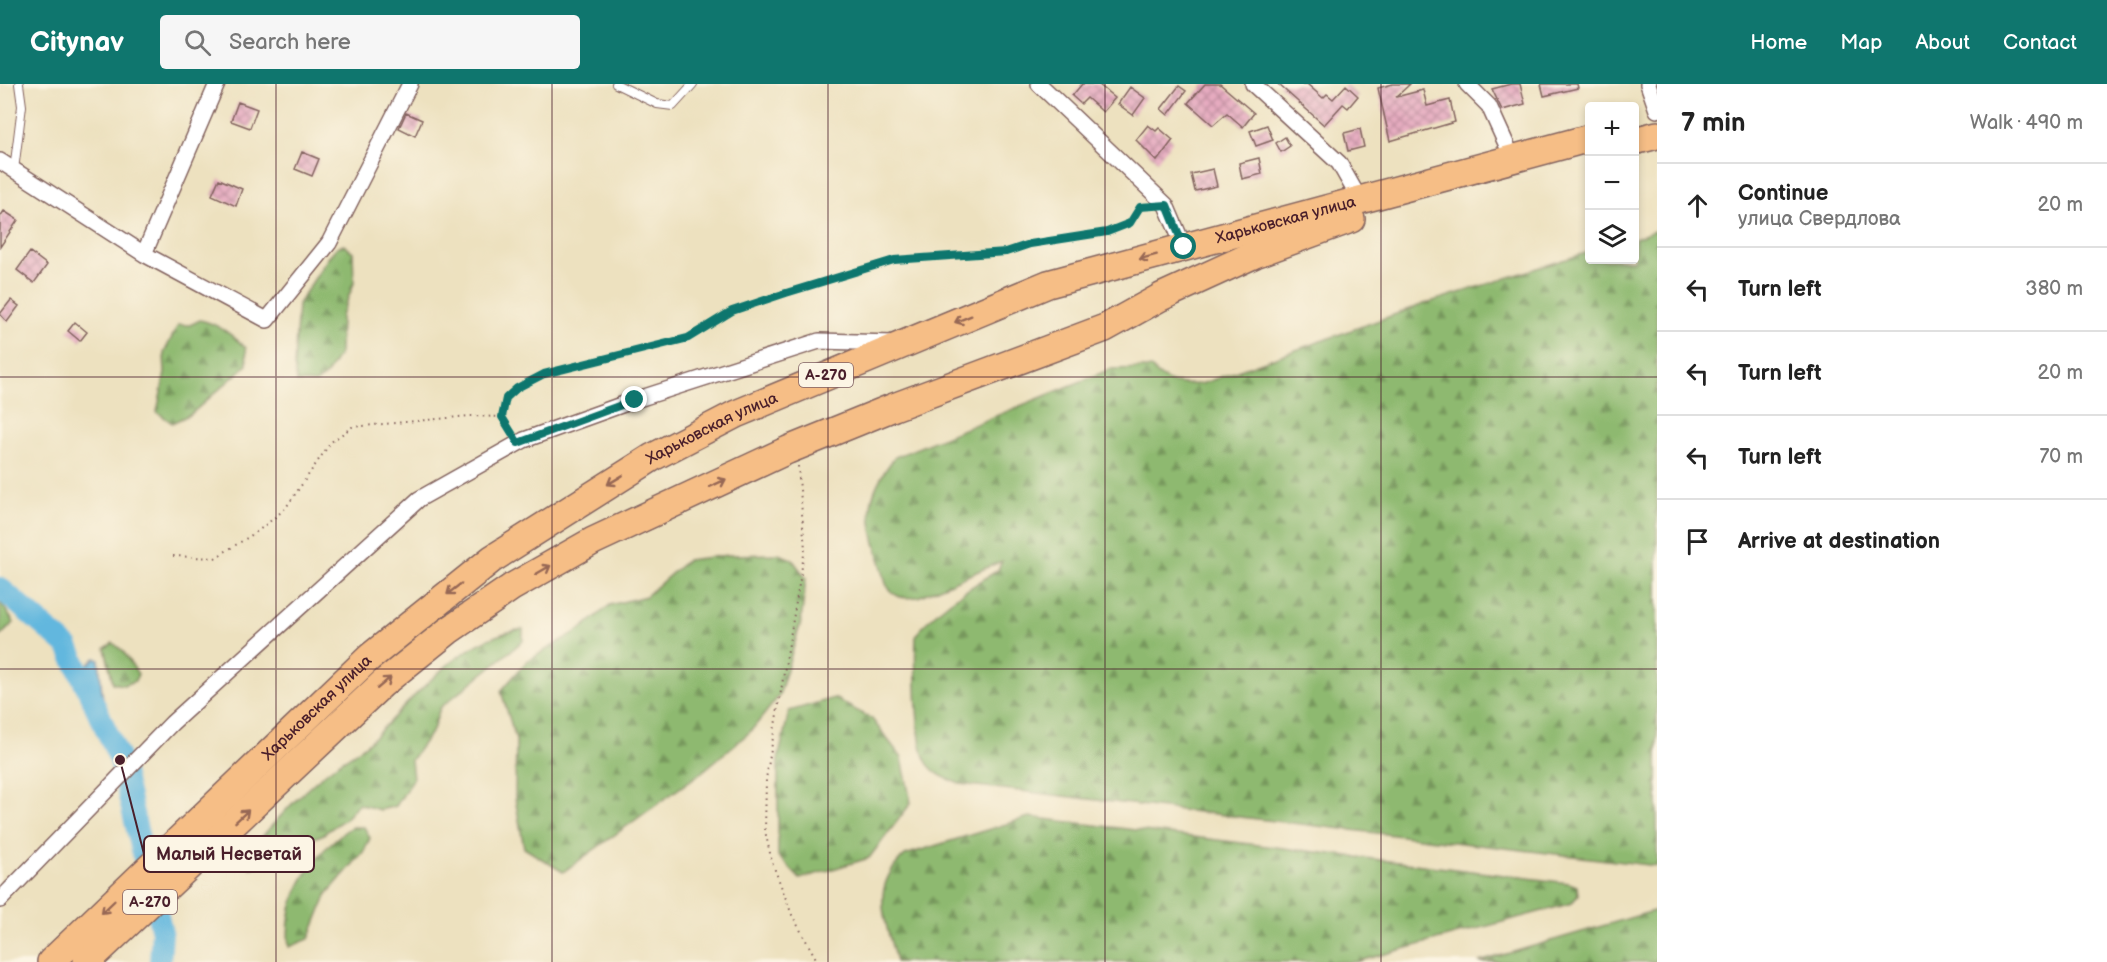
<!DOCTYPE html>
<meta charset="utf-8">
<style>
:root{--surface:#fff;--page:#f6f6f6;--text:#222;--muted:#767676;--line:#e0e0e0;--accent:#0f766e}
body{margin:0;font-family:"Balsamiq Sans",sans-serif;background:var(--page);color:var(--text)}
.controls{position:absolute;right:18px;top:18px;display:grid;overflow:hidden;border-radius:6px;box-shadow:0 3px 9px #0003}
.controls button{width:54px;height:54px;display:grid;place-items:center;padding:0;border:0;border-bottom:2px solid var(--line);background:var(--surface);color:var(--text);font:30px sans-serif}
.stop{position:absolute;width:18px;height:18px;margin:-14px;border:4px solid #0f766e;border-radius:50%;background:#fff}
.stop.end{background:#0f766e;border-color:#fff;box-shadow:0 2px 6px #0008}
.list{margin:0;padding:0;list-style:none}
h2{display:flex;justify-content:space-between;align-items:center;height:78px;margin:0;padding:0 24px;font-size:26px}
h2 small{font-size:20px;font-weight:400;color:var(--muted)}
.list li{display:grid;grid-template-columns:39px 1fr auto;gap:18px;align-items:center;box-sizing:border-box;height:84px;padding:0 24px;border-top:2px solid var(--line)}
.list b{display:block;font-size:22px;white-space:nowrap}
.list p{margin:0;font-size:20px;white-space:nowrap;color:var(--muted)}
.list em{font-size:20px;font-style:normal;color:var(--muted)}
.icon{flex:none;width:33px;height:33px;fill:none;stroke:currentColor;stroke-width:2;stroke-linecap:round;stroke-linejoin:round}
.map{position:relative;flex:none;width:1657px;height:878px;overflow:hidden}
header{display:flex;align-items:center;gap:36px;box-sizing:border-box;height:84px;padding:0 30px;background:var(--accent);color:#fff}
header strong{font-size:28px}
nav{display:flex;gap:33px;margin-inline-start:auto;font-size:21px}
.search{width:420px;height:54px;background:var(--page);display:flex;align-items:center;gap:15px;box-sizing:border-box;padding:0 21px;border-radius:6px;color:var(--muted);font-size:22px}
main{display:flex}
aside{flex:1;background:var(--surface)}
.map>svg:first-child{display:block}
</style>
<header>
<strong>Citynav</strong>
<div class="search"><svg class="icon" aria-label="search" viewBox="0 0 24 24"><circle cx="10" cy="10" r="6"/><path d="M15 15l6 6"/></svg>Search here</div>
<nav><a>Home</a><a>Map</a><a>About</a><a>Contact</a></nav>
</header>
<main>
<div class="map">
<svg width="1657" height="878" viewBox="0 0 1657 878">
<defs>
<pattern id="forest-firs" width="22" height="20" patternUnits="userSpaceOnUse" patternTransform="scale(1.5)"><rect width="22" height="20" fill="#8eb970"/><path d="M5 1l3.5 6h-7zM16 11l3.5 6h-7z" fill="#76965c"/></pattern>
<pattern id="building-cross-hatch" width="8" height="8" patternUnits="userSpaceOnUse" patternTransform="scale(1.5)"><rect width="8" height="8" fill="#e6abc0"/><path d="M0 0l8 8M0 8l8-8" fill="none" stroke="#bc8b9c"/></pattern>
</defs>
<rect width="100%" height="100%" fill="#fcf5e5"/>
<filter id="ink" filterUnits="userSpaceOnUse"><feTurbulence type="fractalNoise" baseFrequency=".0167" numOctaves="2"/><feDisplacementMap in="SourceGraphic" scale="12" xChannelSelector="R" yChannelSelector="G"/><feConvolveMatrix kernelMatrix="1 2 1 2 8 2 1 2 1" color-interpolation-filters="sRGB"/></filter>
<filter id="wash" filterUnits="userSpaceOnUse"><feTurbulence type="fractalNoise" baseFrequency=".008" numOctaves="4" result="noise"/><feDisplacementMap in="SourceGraphic" scale="24" xChannelSelector="R" yChannelSelector="G"/><feGaussianBlur stdDeviation="1.35" result="paint"/><feColorMatrix in="noise" values="0 0 0 0 0 0 0 0 0 0 0 0 0 0 0 0 0 1.4 0 .05"/><feComposite in="paint" operator="in"/></filter>
<g filter="url(#wash)">
<rect width="100%" height="100%" fill="#ede1bf"/>
<path fill="url(#forest-firs)" stroke="#6c6c4e" stroke-width="1.5" d="M1657,146V782L960,700C947,695 933,690 926,677C915,657 915,576 916,551C936,523 969,505 998,486L1002,477L918,513C902,515 894,514 886,500C873,444 855,423 895,373L1111,285L1151,284C1166,300 1179,301 1201,300L1427,219L1589,168L1590,176H1634L1635,154Z
M344,161L353,168L354,199L341,232L340,269L327,290L316,299L297,298L294,282L298,220L330,171L337,163Z
M200,236C219,240 232,251 246,264L247,281L191,330L172,339L157,328L165,289L164,269L178,241H190Z
M779,470L792,475L806,494L801,538L779,612L751,647L702,688L563,788L524,764L515,714L516,656L501,607L527,577L581,545L610,521L646,512L687,476L728,471Z
M0,517L14,539L0,552Z
M523,545V557L440,624L433,646L411,676L413,695L396,722L380,726L358,720L346,734L322,751L290,762L268,779L251,784L246,771C274,739 302,706 337,680C347,673 361,666 370,657C415,614 458,554 523,545Z
M113,559L123,567L138,590L135,597L124,601L113,599L105,564Z
M834,614L872,635L902,674L911,719L869,774L800,795L778,772V676L789,627Z
M1029,733L1569,799L1577,802L1578,811L1572,819L1356,878H896C886,835 868,805 905,771Z
M351,743H364L370,754L364,767L327,810L309,855L289,863C283,813 312,770 351,743Z
M1657,826V878H1479Z"/>
<path fill="#62b7de" stroke="#566b84" stroke-width="1.5" d="M96,574L99,576C101,593 101,617 107,631L105,634C78,628 70,588 96,574Z"/>
<g fill="none" stroke-linecap="round" stroke-linejoin="round">
<path stroke="#62b7de" stroke-width="22" d="M0,504L68,563L120,676L162,848L160,878"/>
</g>
<g id="blocks">
<path fill="url(#building-cross-hatch)" d="M1082,0H1098L1115,14L1103,28L1087,14L1081,20L1072,12Z
M1205,0H1220L1254,29L1243,43L1227,29L1213,41L1188,19Z
M1278,0H1307L1323,14L1327,10L1333,15L1346,1L1358,12L1348,24L1343,20L1324,41Z
M1393,0H1410L1396,13L1423,6L1427,22L1450,16L1455,38L1390,57L1378,4Z
M1511,0H1520L1525,20L1502,26L1492,5Z
M1541,0H1577L1578,4L1544,12Z
M1179,2L1186,7L1168,31L1161,25Z
M1130,3L1145,14L1133,31L1118,20Z
M238,18L257,25L250,44L231,37Z
M406,29L422,36L415,52L399,44Z
M1148,41L1156,47L1159,44L1173,56L1157,77L1136,56Z
M1267,41L1273,56L1256,62L1250,47Z
M1360,45L1364,63L1348,67L1344,49Z
M1285,53L1290,62L1281,68L1276,59Z
M302,68L319,75L312,92L295,85Z
M1259,74L1262,90L1242,95L1239,79Z
M1213,85L1217,102L1195,107L1191,90Z
M219,95L242,105L236,122L212,111Z
M4,127L18,136L0,163V133Z
M30,168L47,181L34,199L17,186Z
M11,216L19,222L7,238L0,230Z
M75,238L87,248L80,257L68,247Z"/>
</g>
</g>
<g filter="url(#ink)">
<use href="#blocks" fill-opacity="0" stroke="#83635f" stroke-width="1.5"/>
<g fill="none" stroke-linecap="round" stroke-linejoin="round">
<g stroke="#83635f" stroke-width="10">
<path id="lane" d="M616,0L657,20L673,22L693,0
M14,86L22,22L19,0"/>
</g>
<g stroke="#83635f" stroke-width="18">
<path id="street" d="M1039,0L1166,121L1184,163
M1253,0L1339,79L1360,116
M1467,0L1489,22L1513,75
M1648,0L1657,26
M0,77L144,170L267,236L329,159L410,0
M144,170L217,0
M0,816L172,639L419,415L524,356L635,316L819,257L893,259"/>
</g>
<g stroke="#83635f" stroke-width="30">
<g id="highway">
<path d="M1634,57L1657,51"/>
<path id="s1" d="M51,878L370,573L492,475L653,373L736,330L1048,200L1590,54"/>
<path d="M87,878L382,600L448,547L512,503L593,457L788,366L894,323L1105,244L1161,213L1255,170L1351,135"/>
</g>
</g>
<path stroke="#83635f" stroke-width="2" stroke-dasharray="1.5 4.5" stroke-linecap="butt" d="M511,348L502,333L506,314L517,304L544,290L688,254L732,227L786,209L895,176L1006,168L1030,160L1107,148L1130,139L1140,123L1146,122
M798,382L805,465L766,695L765,747L772,778L792,831L818,878
M173,472L215,474L258,447L285,425L331,358L352,343L469,332L502,333"/>
<use href="#lane" stroke="#fff" stroke-width="8"/>
<use href="#street" stroke="#fff" stroke-width="15"/>
<use href="#highway" stroke="#f6be86" stroke-width="27"/>
</g>
<defs><path id="oneway-shaft" d="M-6 0H5M1.5-3L5.5 0L1.5 3" fill="none" stroke-width="1.6" stroke-linecap="round" stroke-linejoin="round" transform="scale(1.5)"/></defs>
<g stroke="#976754">
<use href="#oneway-shaft" transform="translate(1148 173) rotate(165)"/>
<use href="#oneway-shaft" transform="translate(963 235) rotate(158)"/>
<use href="#oneway-shaft" transform="translate(615 396) rotate(149)"/>
<use href="#oneway-shaft" transform="translate(718 399) rotate(-25)"/>
<use href="#oneway-shaft" transform="translate(543 486) rotate(-30)"/>
<use href="#oneway-shaft" transform="translate(454 505) rotate(142)"/>
<use href="#oneway-shaft" transform="translate(384 599) rotate(-40)"/>
<use href="#oneway-shaft" transform="translate(242 732) rotate(-43)"/>
<use href="#oneway-shaft" transform="translate(108 823) rotate(136)"/>
</g>
</g>
<g fill="none" stroke-linecap="round" stroke-linejoin="round" filter="url(#ink)">
<path stroke="#0f766e" stroke-width="8" d="M635,316L518,359L502,333L506,314L517,304L544,290L688,254L732,227L786,209L894,176L1006,168L1030,160L1107,148L1130,139L1140,123L1167,121L1184,163"/>
</g>
<path fill="none" stroke="#4a1f2b" stroke-width="1.5" stroke-opacity="0.55" d="M276,0V878M552,0V878M828,0V878M1105,0V878M1381,0V878M0,293H1657M0,585H1657"/>
<g text-anchor="middle" dominant-baseline="central" stroke-width="5" stroke-linejoin="round" paint-order="stroke">
<g fill="#fcf5e5" stroke="#7f5f63" stroke-width="1.5">
<rect x="799" y="279" width="54" height="24" rx="4.5"/>
<rect x="123" y="806" width="54" height="24" rx="4.5"/>
</g>
<g font-size="15" font-weight="bold" fill="#4a1f2b">
<text x="826" y="291">А-270</text>
<text x="150" y="818">А-270</text>
</g>
<g font-size="16" fill="#4a1f2b" stroke="#fcf5e5">
<text stroke="none"><textPath href="#s1" startOffset="1466">Харьковская улица</textPath></text>
<text stroke="none"><textPath href="#s1" startOffset="854">Харьковская улица</textPath></text>
<text stroke="none"><textPath href="#s1" startOffset="368">Харьковская улица</textPath></text>
</g>
</g>
<path fill="none" stroke="#4a1f2b" stroke-width="2" d="M120 676L144 770"/>
<circle fill="#4a1f2b" stroke="#fcf5e5" stroke-width="2" cx="120" cy="676" r="6"/>
<rect fill="#fcf5e5" stroke="#4a1f2b" stroke-width="2" x="144" y="752" width="170" height="36" rx="6"/>
<g font-size="18" text-anchor="middle" font-weight="bold" fill="#4a1f2b">
<text x="229" y="776">Малый Несветай</text>
</g>
</svg>
<div class="controls">
<button>+</button>
<button>−</button>
<button><svg class="icon" aria-label="layers" viewBox="0 0 24 24"><path d="M12 4l9 5-9 5-9-5zM3 14l9 5 9-5"/></svg></button>
</div>
<div class="stop" style="left:1184px;top:163px"></div>
<div class="stop end" style="left:635px;top:316px"></div>
</div>
<aside>
<h2>7 min<small>Walk · 490 m</small></h2>
<ul class="list">
<li><svg class="icon" aria-label="ahead" viewBox="0 0 24 24"><path d="M12 20V5M6 11l6-6 6 6"/></svg><div><b>Continue</b><p>улица Свердлова</p></div><em>20 m</em></li>
<li><svg class="icon" aria-label="left" viewBox="0 0 24 24"><path d="M17 20v-9H6M10 6l-5 5 5 5"/></svg><div><b>Turn left</b></div><em>380 m</em></li>
<li><svg class="icon" aria-label="left" viewBox="0 0 24 24"><path d="M17 20v-9H6M10 6l-5 5 5 5"/></svg><div><b>Turn left</b></div><em>20 m</em></li>
<li><svg class="icon" aria-label="left" viewBox="0 0 24 24"><path d="M17 20v-9H6M10 6l-5 5 5 5"/></svg><div><b>Turn left</b></div><em>70 m</em></li>
<li><svg class="icon" aria-label="arrive" viewBox="0 0 24 24"><path d="M6 21V4h12l-3 4 3 4H6"/></svg><div><b>Arrive at destination</b></div></li>
</ul>
</aside>
</main>
